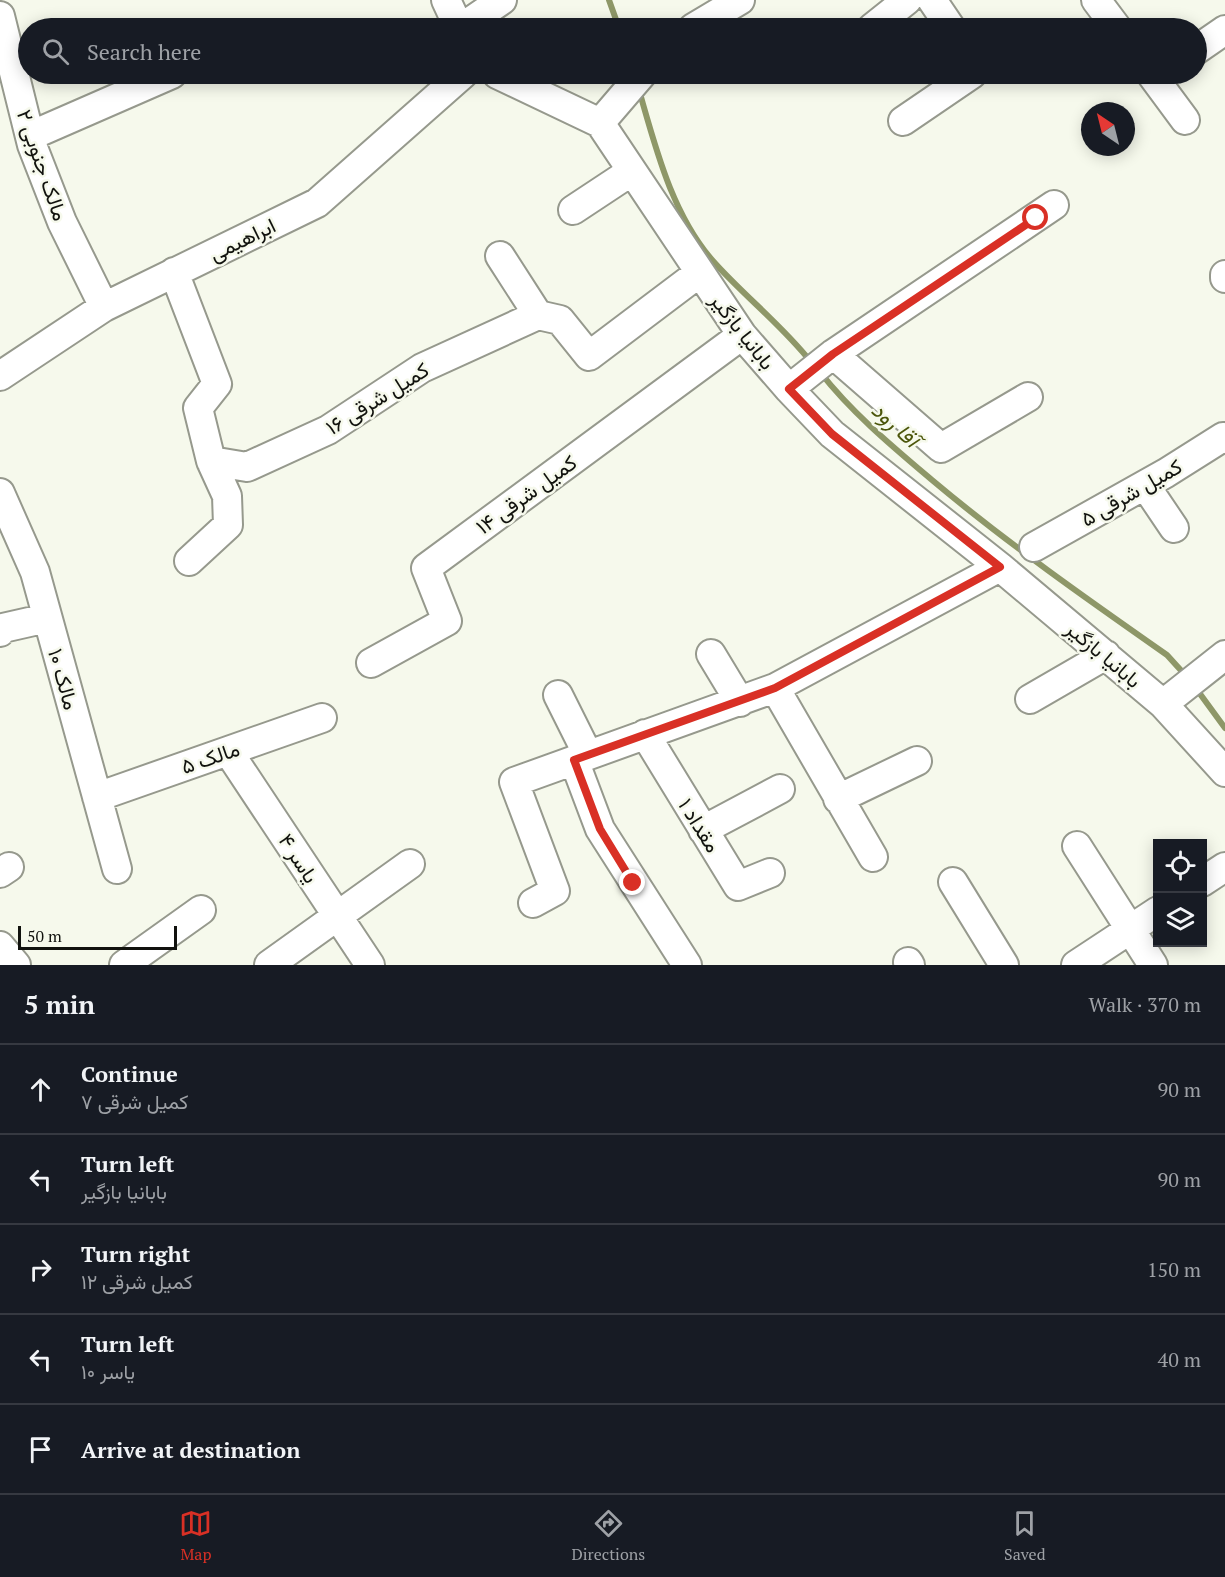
<!DOCTYPE html>
<meta charset="utf-8">
<style>
:root{--surface:#171b24;--page:#242831;--text:#f1f3f6;--muted:#9ea1a6;--line:#363941;--accent:#d93025}
body{margin:0;font-family:"PT Serif",Vazirmatn,serif;background:var(--page);color:var(--text)}
.controls{position:absolute;right:18px;bottom:18px;display:grid;overflow:hidden;border-radius:0px;box-shadow:0 3px 15px #0003}
.controls button{width:54px;height:54px;display:grid;place-items:center;padding:0;border:0;border-bottom:2px solid var(--line);background:var(--surface);color:var(--text);font:30px sans-serif}
.compass{position:absolute;left:1081px;top:102px;width:54px;height:54px;border-radius:50%;background:var(--surface);box-shadow:0 3px 15px #0003;rotate:325deg}
.scale{position:absolute;left:18px;bottom:15px;width:159px;box-sizing:border-box;padding-left:6px;border:3px solid #11120e;border-top:0;font-size:16px;line-height:21px;white-space:nowrap;color:#11120e;-webkit-text-stroke:4px #f6f9ec;paint-order:stroke}
.stop{position:absolute;width:18px;height:18px;margin:-14px;border:4px solid #d93025;border-radius:50%;background:#fff}
.stop.end{background:#d93025;border-color:#fff;box-shadow:0 2px 6px #0008}
.list{margin:0;padding:0;list-style:none}
h2{display:flex;justify-content:space-between;align-items:center;height:78px;margin:0;padding:0 24px;font-size:26px}
h2 small{font-size:20px;font-weight:400;color:var(--muted)}
.list li{display:grid;grid-template-columns:39px 1fr auto;gap:18px;align-items:center;box-sizing:border-box;height:90px;padding:0 24px;border-top:2px solid var(--line)}
.list b{display:block;font-size:22px;white-space:nowrap}
.list p{margin:0;font-size:20px;white-space:nowrap;color:var(--muted)}
.list em{font-size:20px;font-style:normal;color:var(--muted)}
.icon{flex:none;width:33px;height:33px;fill:none;stroke:currentColor;stroke-width:2;stroke-linecap:round;stroke-linejoin:round}
.map{position:relative;flex:none;width:1225px;height:965px;overflow:hidden}
.search{position:absolute;background:var(--surface);box-shadow:0 3px 15px #0003;left:18px;right:18px;top:18px;height:66px;display:flex;align-items:center;gap:15px;box-sizing:border-box;padding:0 21px;border-radius:33px;color:var(--muted);font-size:22px}
.sheet{height:528px;background:var(--surface)}
nav{display:flex;justify-content:space-around;align-items:center;box-sizing:border-box;height:84px;border-top:2px solid var(--line);background:var(--surface);font-size:16px;color:var(--muted)}
nav a{display:grid;justify-items:center;gap:3px}
nav .on{color:var(--accent)}
.map>svg:first-child{display:block}
</style>
<div class="map">
<svg width="1225" height="965" viewBox="0 0 1225 965">
<rect width="100%" height="100%" fill="#f6f9ec"/>
<g fill="none" stroke-linecap="round" stroke-linejoin="round">
<path stroke="#8e9768" stroke-width="6" d="M609,0L619,28
M639,90C656,149 672,214 713,261C744,296 782,325 811,362
M820,372C852,413 893,447 932,480C1007,543 1087,599 1167,655L1187,677
M1195,687L1225,728"/>
<g stroke="#96998d" stroke-width="32">
<path id="minor" d="M446,0L459,28
M932,0L951,28
M1096,0L1117,28
M0,16L32,145L62,222L104,307
M461,28L502,0
M693,28L740,0
M872,28L907,0
M1196,50L1225,30
M497,74L600,123L742,335L789,389L832,434L1000,567L1163,704L1225,772
M1151,74L1185,120
M903,121L972,74
M600,123L642,74
M30,136L172,74
M573,210L632,171
M500,256L538,315
M174,272L217,384L198,408L211,461L247,467L328,430L422,368L538,315L560,320L589,356L699,273
M1225,275V278
M833,354L941,448L1028,397
M0,376L104,307L317,203L463,74
M789,389L833,354L1054,205
M1145,485L1174,528
M0,493L35,572L117,869
M1034,547L1166,473L1223,437L1225,439
M189,561L228,525L227,496L211,461
M0,632L3,628L47,618
M711,654L740,702
M371,663L447,621L426,568L742,335
M775,688L873,857
M558,695L588,755
M1030,699L1106,655
M1163,704L1225,655
M645,734L738,886L770,873
M228,751L370,965
M574,760L600,829L687,965
M97,797L322,718
M838,799L917,761
M703,830L780,789
M1077,846L1153,965
M0,873L9,867
M953,882L1004,965
M1202,882L1225,867
M533,903L555,891L514,782L775,688L1000,567
M0,946L16,965
M908,962L910,965
M124,965L201,910
M269,965L410,864
M1076,965L1158,911"/>
</g>
<use href="#minor" stroke="#fff" stroke-width="28"/>
</g>
<g fill="none" stroke-linecap="round" stroke-linejoin="round">
<path stroke="#d93025" stroke-width="8" d="M633,883L600,829L574,760L775,688L1000,567L832,434L789,389L833,354L1036,218"/>
</g>
<g text-anchor="middle" dominant-baseline="central" stroke-width="5" stroke-linejoin="round" paint-order="stroke">
<g font-size="21" fill="#11120e" stroke="#f6f9ec">
<text transform="translate(43 165) rotate(71)">مالک جنوبی ۲</text>
<text transform="translate(242 239) rotate(-26)">ابراهیمی</text>
<text transform="translate(743 331) rotate(52)">بابانیا بازگیر</text>
<text transform="translate(377 398) rotate(-32)">کمیل شرقی ۱۶</text>
<text transform="translate(1131 492) rotate(-30)">کمیل شرقی ۵</text>
<text transform="translate(526 494) rotate(-36)">کمیل شرقی ۱۴</text>
<text transform="translate(1104 654) rotate(40)">بابانیا بازگیر</text>
<text transform="translate(64 679) rotate(74)">مالک ۱۰</text>
<text transform="translate(210 757) rotate(-19)">مالک ۵</text>
<text transform="translate(700 825) rotate(58)">مقداد ۱</text>
<text transform="translate(299 858) rotate(57)">یاسر ۴</text>
</g>
<g font-size="22" font-style="italic" fill="#4c560b" stroke="#f6f9ec">
<text transform="translate(896 424) rotate(42)">آقا رود</text>
</g>
</g>
</svg>
<div class="controls">
<button><svg class="icon" aria-label="locate" viewBox="0 0 24 24"><circle cx="12" cy="12" r="6"/><path d="M12 2v4M12 18v4M2 12h4M18 12h4"/></svg></button>
<button><svg class="icon" aria-label="layers" viewBox="0 0 24 24"><path d="M12 4l9 5-9 5-9-5zM3 14l9 5 9-5"/></svg></button>
</div>
<svg class="compass" viewBox="-18 -18 36 36"><path d="M0-13l5 13h-10z" fill="#e53935"/><path d="M0 13l5-13h-10z" fill="#9ea1a6"/></svg>
<div class="scale">50 m</div>
<div class="stop" style="left:1036px;top:218px"></div>
<div class="stop end" style="left:633px;top:883px"></div>
<div class="search"><svg class="icon" aria-label="search" viewBox="0 0 24 24"><circle cx="10" cy="10" r="6"/><path d="M15 15l6 6"/></svg>Search here</div>
</div>
<section class="sheet">
<h2>5 min<small>Walk · 370 m</small></h2>
<ul class="list">
<li><svg class="icon" aria-label="ahead" viewBox="0 0 24 24"><path d="M12 20V5M6 11l6-6 6 6"/></svg><div><b>Continue</b><p>کمیل شرقی ۷</p></div><em>90 m</em></li>
<li><svg class="icon" aria-label="left" viewBox="0 0 24 24"><path d="M17 20v-9H6M10 6l-5 5 5 5"/></svg><div><b>Turn left</b><p>بابانیا بازگیر</p></div><em>90 m</em></li>
<li><svg class="icon" aria-label="right" viewBox="0 0 24 24"><path d="M7 20v-9h11M14 6l5 5-5 5"/></svg><div><b>Turn right</b><p>کمیل شرقی ۱۲</p></div><em>150 m</em></li>
<li><svg class="icon" aria-label="left" viewBox="0 0 24 24"><path d="M17 20v-9H6M10 6l-5 5 5 5"/></svg><div><b>Turn left</b><p>یاسر ۱۰</p></div><em>40 m</em></li>
<li><svg class="icon" aria-label="arrive" viewBox="0 0 24 24"><path d="M6 21V4h12l-3 4 3 4H6"/></svg><div><b>Arrive at destination</b></div></li>
</ul>
</section>
<nav>
<a class="on"><svg class="icon" aria-label="map" viewBox="0 0 24 24"><path d="M3 6l6-2 6 2 6-2v14l-6 2-6-2-6 2zM9 4v14M15 6v14"/></svg>Map</a>
<a><svg class="icon" aria-label="directions" viewBox="0 0 24 24"><path d="M12 3l9 9-9 9-9-9zM9 14v-3h6M13 9l2 2-2 2"/></svg>Directions</a>
<a><svg class="icon" aria-label="saved" viewBox="0 0 24 24"><path d="M7 4h10v16l-5-4-5 4z"/></svg>Saved</a>
</nav>
